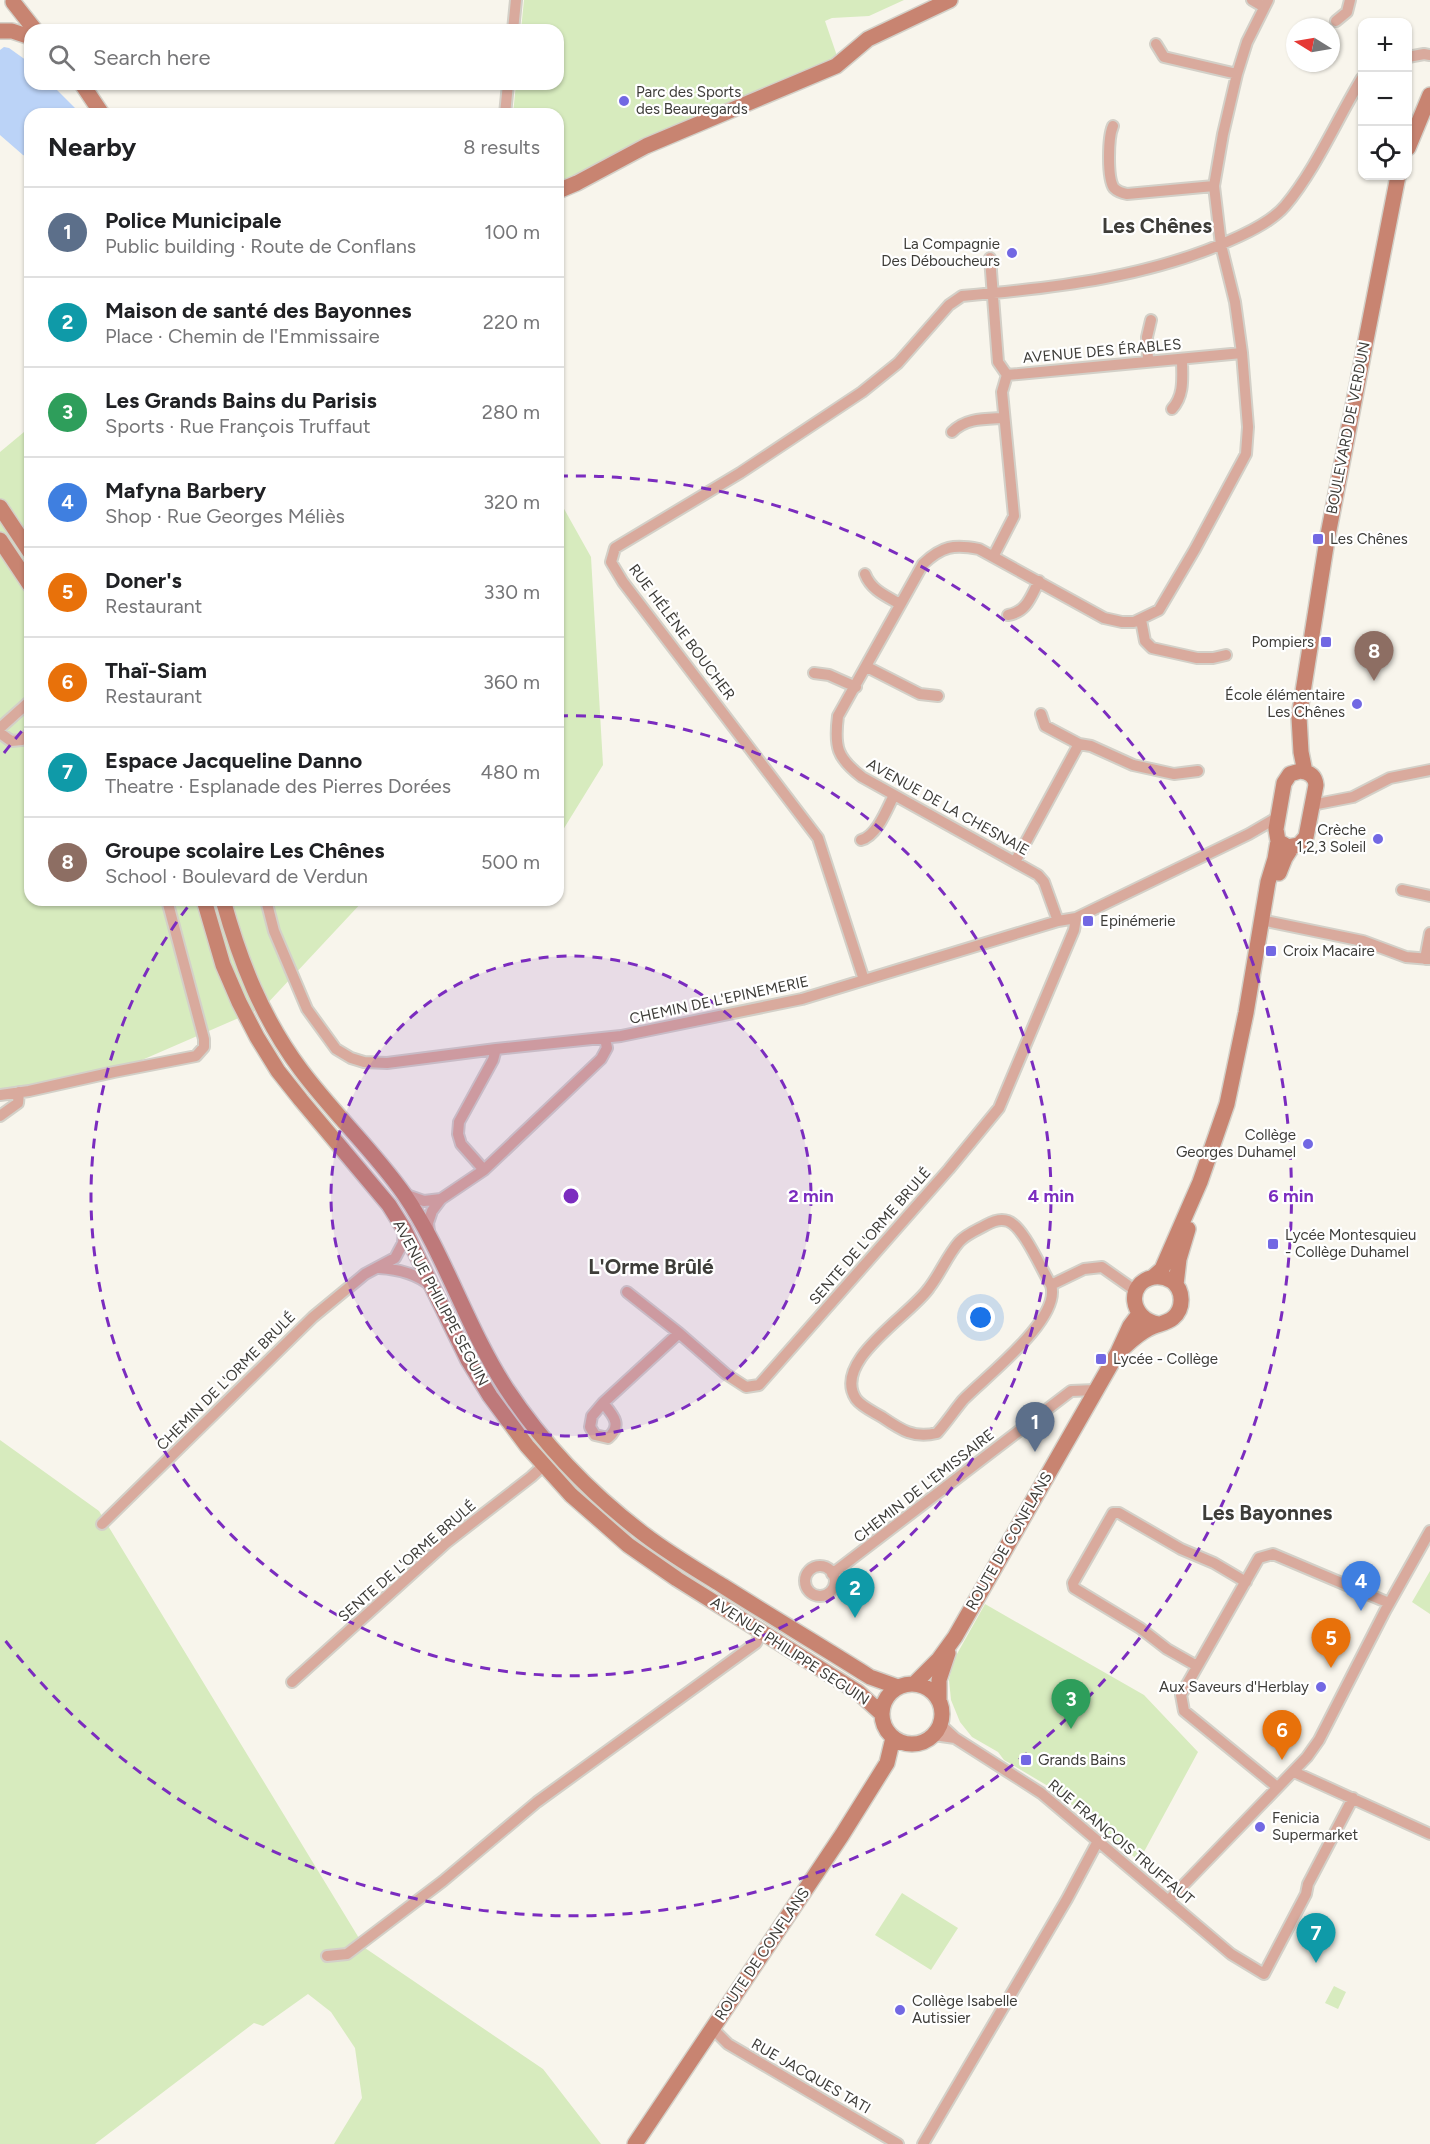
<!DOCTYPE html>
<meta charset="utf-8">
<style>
:root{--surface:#fff;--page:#f6f6f6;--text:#202124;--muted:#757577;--line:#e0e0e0;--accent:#1a73e8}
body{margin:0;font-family:Figtree,sans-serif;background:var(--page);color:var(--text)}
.controls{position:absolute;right:18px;top:18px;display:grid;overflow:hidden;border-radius:12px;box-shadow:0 2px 4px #0004}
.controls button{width:54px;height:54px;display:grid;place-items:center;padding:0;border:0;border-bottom:2px solid var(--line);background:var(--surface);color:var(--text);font:30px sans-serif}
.compass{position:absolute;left:1286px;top:18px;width:54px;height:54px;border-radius:50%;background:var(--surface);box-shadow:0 2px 4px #0004;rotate:281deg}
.you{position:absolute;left:981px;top:1318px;width:21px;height:21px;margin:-15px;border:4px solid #fff;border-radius:50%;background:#1a73e8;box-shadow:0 0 0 9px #1a73e833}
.badge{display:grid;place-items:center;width:39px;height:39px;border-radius:50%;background:var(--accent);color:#fff;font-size:20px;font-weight:700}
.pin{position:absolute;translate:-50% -50px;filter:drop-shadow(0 2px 3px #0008)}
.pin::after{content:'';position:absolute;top:32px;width:21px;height:18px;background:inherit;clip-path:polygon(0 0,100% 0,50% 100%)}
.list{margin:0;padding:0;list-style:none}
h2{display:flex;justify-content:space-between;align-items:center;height:78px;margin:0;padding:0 24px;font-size:26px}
h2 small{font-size:20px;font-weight:400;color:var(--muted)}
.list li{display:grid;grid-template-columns:39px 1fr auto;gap:18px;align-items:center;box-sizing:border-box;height:90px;padding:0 24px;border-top:2px solid var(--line)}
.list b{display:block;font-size:22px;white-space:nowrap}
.list p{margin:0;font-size:20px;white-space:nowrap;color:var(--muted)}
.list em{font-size:20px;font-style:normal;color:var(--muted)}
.icon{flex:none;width:33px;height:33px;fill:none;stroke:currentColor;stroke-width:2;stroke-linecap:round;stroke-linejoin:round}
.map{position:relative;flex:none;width:1430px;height:2144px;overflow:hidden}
.search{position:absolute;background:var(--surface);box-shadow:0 2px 4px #0004;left:24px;top:24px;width:540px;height:66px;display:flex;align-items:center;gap:15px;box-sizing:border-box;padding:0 21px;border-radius:18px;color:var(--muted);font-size:22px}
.panel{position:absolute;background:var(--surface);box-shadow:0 2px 4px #0004;left:24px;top:108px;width:540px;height:798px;border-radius:18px}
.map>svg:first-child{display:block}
</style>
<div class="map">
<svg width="1430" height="2144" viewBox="0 0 1430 2144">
<rect width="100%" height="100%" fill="#f8f5ec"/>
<path fill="#d7ebbe" d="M524,0H904L869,16L832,18L825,21L836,53V57L767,89L677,124L636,142L573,177L558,183V114H513L516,84H558V30H521Z
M30,427V900H364L264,1007L89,1083L0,1098V452Z
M558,498L591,557L603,765L558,838Z
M0,1440L99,1511L365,1948L543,2069L601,2144H334L362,2098L355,2048L331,2012L308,1994L263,2026L254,2023L95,2144H0Z
M1430,1571V1614L1412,1602Z
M985,1604L1144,1695L1198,1752L1139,1861L1053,1789L1004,1760L998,1752L972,1737L960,1722L951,1700L949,1680L953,1661Z
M902,1893L958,1928L931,1970L875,1935Z
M1334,1986L1346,1992L1338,2009L1325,2003Z"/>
<path fill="#bbd3f7" d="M4,47L9,48L30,63V84H51L81,114H30V158L23,155L0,135V50Z"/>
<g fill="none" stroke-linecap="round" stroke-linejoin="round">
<g stroke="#d3d0c8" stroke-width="14">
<path id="street" d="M1252,0L1264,7
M1336,21L1347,12L1350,0
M513,30L516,0
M1156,44L1164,57L1237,74
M1408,57L1424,54L1430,55
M505,114L508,84
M1113,126C1108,137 1107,178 1114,188C1118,192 1122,193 1127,194L1214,186
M990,258L998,362L1007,375
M1148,361L1147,337L1151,320
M1172,409C1185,395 1182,376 1182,359
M952,432C966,418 984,419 1003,418
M994,555L1014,516L1002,392L1007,375L1242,353
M865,574C871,590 886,596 900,604
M1008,615C1027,612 1031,596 1039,581
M1141,620L1145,641L1152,648L1197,658H1213L1226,655
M867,667L920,694L938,696
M814,673L829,675L856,687
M1041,714L1045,726L1079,744
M0,728L30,701
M0,733L11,741L22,740L30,733
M1312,805L1353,797L1390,778L1430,770
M861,840C877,836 887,809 894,795
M1015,862L1079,744L1091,746L1133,765L1174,774L1198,771
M1402,890L1430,896
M266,900L274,931L307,1009L336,1049L351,1058L364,1062L387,1063L496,1049L621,1036L802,999L1058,921L1076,918L1249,834L1278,817
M1261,920L1363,941L1406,957L1430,959
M1058,921L1044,882L1038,875L862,777C837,758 834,747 838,716L923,564C942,546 954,544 979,549L1104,618L1122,622H1134L1159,610L1195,549L1246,454L1248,427L1242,353L1235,302L1221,245L1214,186L1223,134L1237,74L1247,42L1268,0
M1425,959L1430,933
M864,980L818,838L623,582L611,562L615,548L740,473L862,392L898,363L949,305L962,296C1055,288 1154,277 1240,236C1255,229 1274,219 1285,206C1316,169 1337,119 1362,78
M0,1095L29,1091L114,1072L196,1056L204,1047V1039L167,900
M0,1116L18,1103L19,1092
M484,1170L461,1144L458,1134L459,1122L493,1060L496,1049
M404,1194L424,1201L441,1199
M429,1232L428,1223L432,1211L441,1199L484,1170L601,1059L607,1048L605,1038
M379,1268C398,1269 416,1273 431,1286
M1051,1285C1041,1269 1024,1227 1008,1221C1000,1218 993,1221 986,1225C977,1230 966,1234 959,1242C947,1256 940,1274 929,1288C911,1315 831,1361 856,1399C862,1407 874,1412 882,1417C901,1430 914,1439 937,1433C946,1423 954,1411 963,1400C985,1377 1062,1319 1051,1285L1084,1269L1102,1267L1136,1291
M627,1292L679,1333
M603,1403C613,1415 623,1425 608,1438L595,1435L590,1427L592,1416L603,1403L679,1333L726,1374L746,1387L759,1385L949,1169L999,1108L1074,930L1076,918
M102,1524L313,1317L365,1274L395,1258L403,1243L404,1230
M805 1581a15 15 0 1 1 30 0a15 15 0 1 1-30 0Z
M832,1574L1071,1391L1095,1390
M1197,1666L1167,1649L1140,1628L1074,1588L1073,1583L1113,1513H1119L1181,1549L1214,1563L1246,1582
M292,1682L446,1543L531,1477L543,1466
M941,1725L955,1738L1041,1793L1231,1954L1264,1974L1306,1894L1308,1884L1353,1798
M934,1735L955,1738
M1294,1772L1430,1834
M1277,1787L1184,1711L1181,1695L1259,1558L1273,1554L1389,1603
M1169,1900L1307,1757L1319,1740L1385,1611L1430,1531
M327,1956L347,1954L443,1881L537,1802L756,1643L762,1632
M713,2029L728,2044L898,2144
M923,2144L1067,1899L1098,1841"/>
</g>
<g stroke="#d3d0c8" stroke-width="18">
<path id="secondary" d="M13,2L35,30
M0,31H12L30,37
M82,84L102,114
M1408,148L1430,95
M558,191L577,183L646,146L836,66L868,39L950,0
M0,507L30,552
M0,540L30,585
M1300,771C1309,772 1315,776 1316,785L1306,837L1299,845L1288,847L1278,841L1276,829L1284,783L1290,774Z
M1305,772L1301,752L1299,717L1327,540L1398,176
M1279,873L1285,858L1292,847
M204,900L223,965L239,1002L257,1037L278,1071L301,1100L389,1205L404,1229L468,1360L490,1396L527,1446L571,1495L628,1545L677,1579L858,1692L882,1714
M223,900C240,961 262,1018 301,1070C333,1113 373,1150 404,1194C445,1254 466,1326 506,1388C543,1444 591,1494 645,1535C670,1554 697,1570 723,1586C772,1617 821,1646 870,1677L898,1687
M1153,1277L1162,1269L1200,1182L1227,1104L1246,1013L1268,882L1275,859L1278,841
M1176,1285L1179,1259L1188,1229
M1122,1349C1130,1342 1138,1334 1148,1329C1156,1324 1166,1324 1173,1318C1184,1309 1184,1290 1172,1281C1167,1278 1161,1276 1154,1277C1125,1283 1130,1319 1158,1324
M882 1714a30 30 0 1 1 60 0a30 30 0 1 1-60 0Z
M914,1684L939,1659L955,1637L1118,1352L1130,1326L1139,1314
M939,1700V1680L948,1653
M635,2144L842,1835L887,1763L893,1738"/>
</g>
<use href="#street" stroke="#d9aa9d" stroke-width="10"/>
<use href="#secondary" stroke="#c88471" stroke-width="15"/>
</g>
<circle cx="571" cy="1196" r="240" fill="#7b2cbf" fill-opacity=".12"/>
<g fill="none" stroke="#7b2cbf" stroke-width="3" stroke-dasharray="10 8">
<circle cx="571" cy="1196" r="240"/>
<path d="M558 716A480 480 0 1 1 193 900"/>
<path d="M4 753A720 720 0 0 1 28 724M558 476A720 720 0 1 1 4 1639"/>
</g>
<g fill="#7268e3" stroke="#fff" stroke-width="2">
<circle cx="624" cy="101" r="6"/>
<circle cx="1012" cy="253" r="6"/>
<rect x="1312" y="533" width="12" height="12" rx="3"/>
<rect x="1320" y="636" width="12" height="12" rx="3"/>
<circle cx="1357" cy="704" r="6"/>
<circle cx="1378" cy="839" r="6"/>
<rect x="1082" y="915" width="12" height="12" rx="3"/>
<rect x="1265" y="945" width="12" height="12" rx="3"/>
<circle cx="1308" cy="1144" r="6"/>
<rect x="1267" y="1238" width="12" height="12" rx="3"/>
<rect x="1095" y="1353" width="12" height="12" rx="3"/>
<circle cx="1321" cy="1687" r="6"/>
<rect x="1020" y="1754" width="12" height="12" rx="3"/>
<circle cx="1260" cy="1827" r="6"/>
<circle cx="900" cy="2010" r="6"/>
</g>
<g text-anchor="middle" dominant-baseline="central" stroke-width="4.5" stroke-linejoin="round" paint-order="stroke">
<g font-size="15" fill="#3e3d39" stroke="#fff" text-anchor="start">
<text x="636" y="92">Parc des Sports<tspan x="636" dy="17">des Beauregards</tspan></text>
<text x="1000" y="244" text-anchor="end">La Compagnie<tspan x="1000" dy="17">Des Déboucheurs</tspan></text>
<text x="1330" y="539">Les Chênes</text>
<text x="1314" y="642" text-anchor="end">Pompiers</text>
<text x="1345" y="695" text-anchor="end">École élémentaire<tspan x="1345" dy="17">Les Chênes</tspan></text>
<text x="1366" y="830" text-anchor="end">Crèche<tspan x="1366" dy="17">1,2,3 Soleil</tspan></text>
<text x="1100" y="921">Epinémerie</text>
<text x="1283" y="951">Croix Macaire</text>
<text x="1296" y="1135" text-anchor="end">Collège<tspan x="1296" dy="17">Georges Duhamel</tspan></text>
<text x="1285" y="1235">Lycée Montesquieu<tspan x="1285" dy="17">- Collège Duhamel</tspan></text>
<text x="1113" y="1359">Lycée - Collège</text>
<text x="1309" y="1687" text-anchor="end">Aux Saveurs d'Herblay</text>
<text x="1038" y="1760">Grands Bains</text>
<text x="1272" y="1818">Fenicia<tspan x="1272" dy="17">Supermarket</tspan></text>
<text x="912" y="2001">Collège Isabelle<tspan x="912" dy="17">Autissier</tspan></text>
</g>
<g font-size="15" fill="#3e3d39" stroke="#fff">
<text transform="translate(1102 351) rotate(-5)">AVENUE DES ÉRABLES</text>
<text transform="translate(1348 428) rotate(-79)">BOULEVARD DE VERDUN</text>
<text transform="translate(682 632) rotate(53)">RUE HÉLÈNE BOUCHER</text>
<text transform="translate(948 807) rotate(29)">AVENUE DE LA CHESNAIE</text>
<text transform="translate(719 1000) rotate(-12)">CHEMIN DE L'EPINEMERIE</text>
<text transform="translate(870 1236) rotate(-49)">SENTE DE L'ORME BRULÉ</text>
<text transform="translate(441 1303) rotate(62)">AVENUE PHILIPPE SEGUIN</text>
<text transform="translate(226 1381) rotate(-45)">CHEMIN DE L'ORME BRULÉ</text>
<text transform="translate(924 1486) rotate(-38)">CHEMIN DE L'EMISSAIRE</text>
<text transform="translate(1009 1541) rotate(-60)">ROUTE DE CONFLANS</text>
<text transform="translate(407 1561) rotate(-41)">SENTE DE L'ORME BRULÉ</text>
<text transform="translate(790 1651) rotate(33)">AVENUE PHILIPPE SEGUIN</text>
<text transform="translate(1121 1842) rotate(40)">RUE FRANÇOIS TRUFFAUT</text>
<text transform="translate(762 1954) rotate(-56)">ROUTE DE CONFLANS</text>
<text transform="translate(811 2076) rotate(30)">RUE JACQUES TATI</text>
</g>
<g font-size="21" font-weight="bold" fill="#3e3d39" stroke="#fff">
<text x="1157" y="225">Les Chênes</text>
<text x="651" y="1266">L'Orme Brûlé</text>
<text x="1267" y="1512">Les Bayonnes</text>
</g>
</g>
<circle cx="571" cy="1196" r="9" fill="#7b2cbf" stroke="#fff" stroke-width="3"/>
<g font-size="18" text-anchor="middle" font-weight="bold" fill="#7b2cbf" stroke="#fff" stroke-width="4.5" stroke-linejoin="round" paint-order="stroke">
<text x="811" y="1202">2 min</text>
<text x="1051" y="1202">4 min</text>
<text x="1291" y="1202">6 min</text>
</g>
</svg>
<div class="controls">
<button>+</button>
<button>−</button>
<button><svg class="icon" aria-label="locate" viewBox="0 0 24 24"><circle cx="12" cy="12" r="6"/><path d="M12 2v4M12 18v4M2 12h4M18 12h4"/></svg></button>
</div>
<svg class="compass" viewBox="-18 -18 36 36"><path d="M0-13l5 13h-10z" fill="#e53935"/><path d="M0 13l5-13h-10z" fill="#757577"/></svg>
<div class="you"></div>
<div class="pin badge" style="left:1035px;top:1452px;background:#5c6f8a">1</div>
<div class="pin badge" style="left:855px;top:1618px;background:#0f9aa8">2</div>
<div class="pin badge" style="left:1071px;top:1729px;background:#2e9e5b">3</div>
<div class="pin badge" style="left:1361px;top:1611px;background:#3f7fe0">4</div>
<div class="pin badge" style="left:1331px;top:1668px;background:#e8710a">5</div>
<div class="pin badge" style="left:1282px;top:1760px;background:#e8710a">6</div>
<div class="pin badge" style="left:1316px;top:1963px;background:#0f9aa8">7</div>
<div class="pin badge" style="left:1374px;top:681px;background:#8d6e63">8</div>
<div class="search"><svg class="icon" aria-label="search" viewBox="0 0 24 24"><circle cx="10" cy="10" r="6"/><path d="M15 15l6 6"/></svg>Search here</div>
<section class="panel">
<h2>Nearby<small>8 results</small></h2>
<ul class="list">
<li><span class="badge" style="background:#5c6f8a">1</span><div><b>Police Municipale</b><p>Public building · Route de Conflans</p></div><em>100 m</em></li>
<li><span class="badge" style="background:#0f9aa8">2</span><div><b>Maison de santé des Bayonnes</b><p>Place · Chemin de l'Emmissaire</p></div><em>220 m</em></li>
<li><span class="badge" style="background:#2e9e5b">3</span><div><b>Les Grands Bains du Parisis</b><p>Sports · Rue François Truffaut</p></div><em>280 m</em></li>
<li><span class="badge" style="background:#3f7fe0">4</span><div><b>Mafyna Barbery</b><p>Shop · Rue Georges Méliès</p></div><em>320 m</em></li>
<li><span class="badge" style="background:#e8710a">5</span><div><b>Doner's</b><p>Restaurant</p></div><em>330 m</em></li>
<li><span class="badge" style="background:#e8710a">6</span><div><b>Thaï-Siam</b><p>Restaurant</p></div><em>360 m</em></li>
<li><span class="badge" style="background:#0f9aa8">7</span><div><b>Espace Jacqueline Danno</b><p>Theatre · Esplanade des Pierres Dorées</p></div><em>480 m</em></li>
<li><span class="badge" style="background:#8d6e63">8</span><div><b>Groupe scolaire Les Chênes</b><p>School · Boulevard de Verdun</p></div><em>500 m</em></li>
</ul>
</section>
</div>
